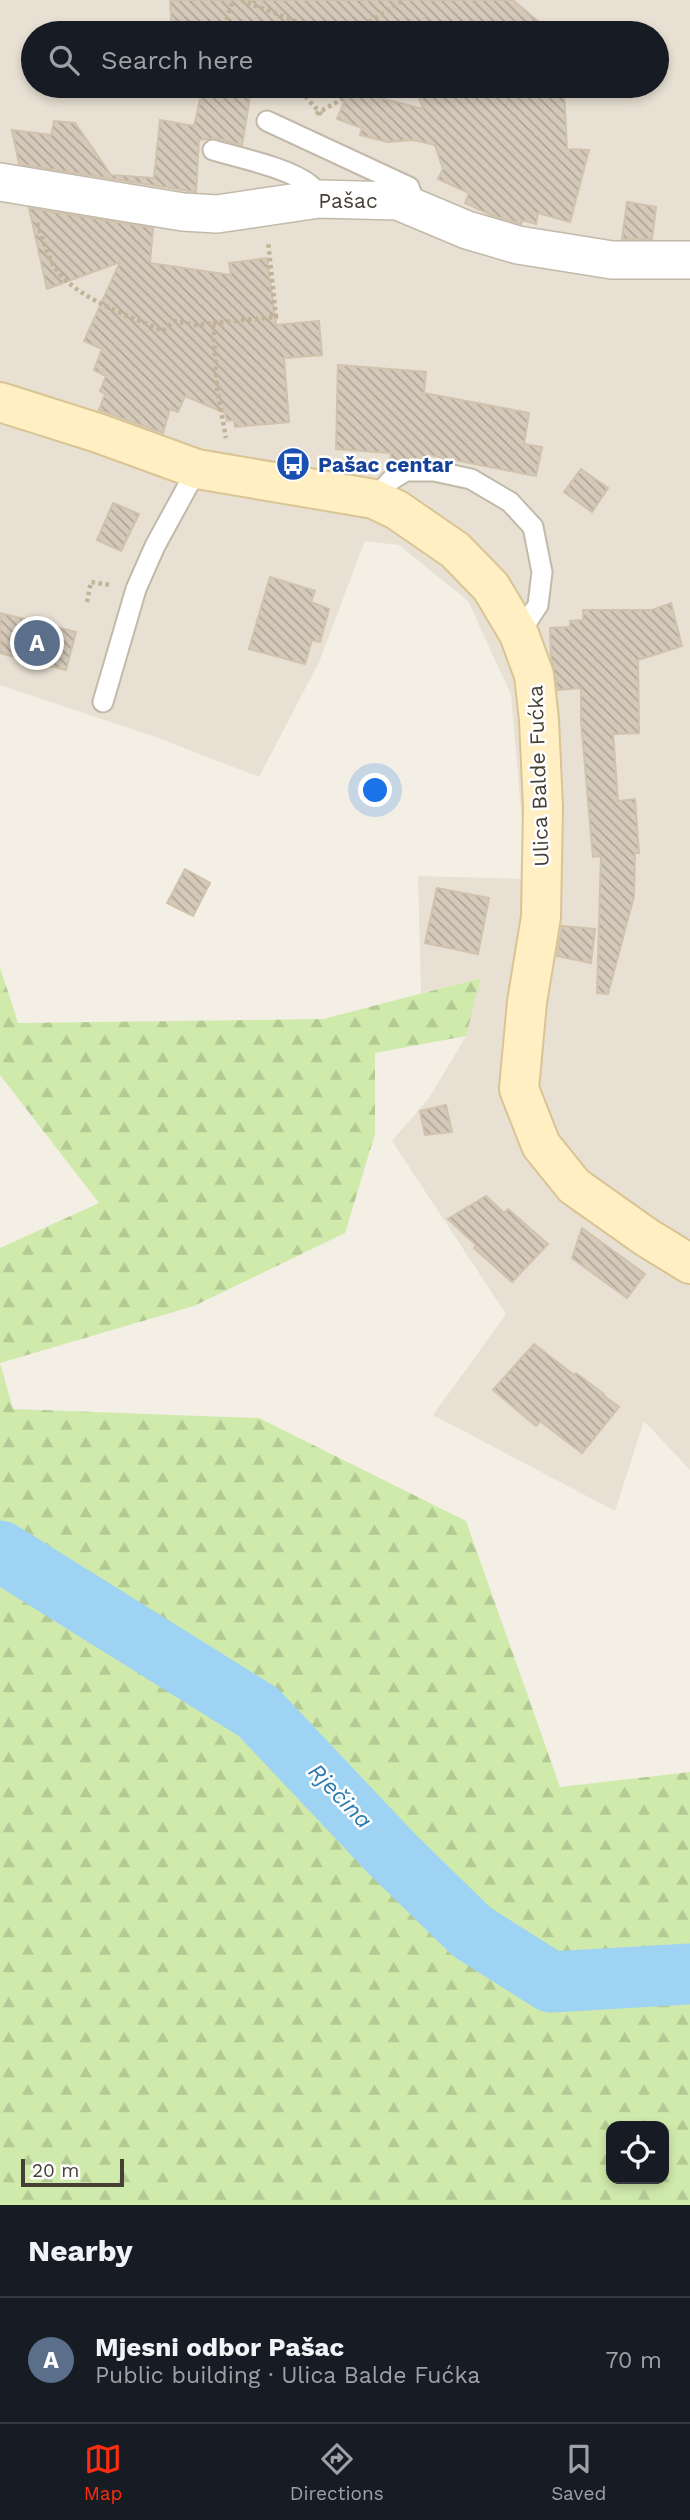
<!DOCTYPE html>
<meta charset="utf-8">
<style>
:root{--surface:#171b24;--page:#242831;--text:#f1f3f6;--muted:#9ea1a6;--line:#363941;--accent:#ff2d10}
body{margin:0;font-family:"Work Sans",sans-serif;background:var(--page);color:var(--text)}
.controls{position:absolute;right:21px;bottom:21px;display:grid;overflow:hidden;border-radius:14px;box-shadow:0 4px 10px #0003}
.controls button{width:63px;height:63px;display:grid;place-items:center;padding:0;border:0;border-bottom:2px solid var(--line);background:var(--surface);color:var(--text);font:35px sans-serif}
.scale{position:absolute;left:21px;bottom:18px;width:103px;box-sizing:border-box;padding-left:7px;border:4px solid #463f34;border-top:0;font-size:19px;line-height:24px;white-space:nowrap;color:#463f34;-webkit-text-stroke:5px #fff;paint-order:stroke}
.you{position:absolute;left:376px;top:791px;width:24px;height:24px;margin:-18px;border:5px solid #fff;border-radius:50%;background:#1a73e8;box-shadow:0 0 0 10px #1a73e833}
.badge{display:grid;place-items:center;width:46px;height:46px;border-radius:50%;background:var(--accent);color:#fff;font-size:23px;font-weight:700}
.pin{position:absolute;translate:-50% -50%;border:4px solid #fff;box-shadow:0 2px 7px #0006}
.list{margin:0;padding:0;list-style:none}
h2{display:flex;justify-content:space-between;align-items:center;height:91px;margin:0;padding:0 28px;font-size:30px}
h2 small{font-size:23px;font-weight:400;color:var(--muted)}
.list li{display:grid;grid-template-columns:46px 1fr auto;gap:21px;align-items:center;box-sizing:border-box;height:126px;padding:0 28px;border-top:2px solid var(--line)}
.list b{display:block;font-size:26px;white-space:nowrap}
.list p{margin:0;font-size:23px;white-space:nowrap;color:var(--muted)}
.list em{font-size:23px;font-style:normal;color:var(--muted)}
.icon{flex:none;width:38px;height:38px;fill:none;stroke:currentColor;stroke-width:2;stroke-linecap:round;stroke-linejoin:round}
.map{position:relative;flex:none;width:690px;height:2205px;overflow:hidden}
.search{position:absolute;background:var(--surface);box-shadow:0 4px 10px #0003;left:21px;right:21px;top:21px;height:77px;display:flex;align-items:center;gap:18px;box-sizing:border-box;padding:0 24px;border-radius:38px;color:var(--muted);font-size:26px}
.sheet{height:217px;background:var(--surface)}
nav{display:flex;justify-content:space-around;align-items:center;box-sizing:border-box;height:98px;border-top:2px solid var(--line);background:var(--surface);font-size:19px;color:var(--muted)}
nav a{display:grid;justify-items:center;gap:4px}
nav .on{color:var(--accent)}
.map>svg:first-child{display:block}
</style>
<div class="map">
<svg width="690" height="2205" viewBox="0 0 690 2205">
<defs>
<pattern id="forest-firs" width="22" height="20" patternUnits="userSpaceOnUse" patternTransform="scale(1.75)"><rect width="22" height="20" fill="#d0eaab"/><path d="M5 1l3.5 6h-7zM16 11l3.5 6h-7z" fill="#b4ca94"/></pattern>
<pattern id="building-back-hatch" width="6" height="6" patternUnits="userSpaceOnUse" patternTransform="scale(1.75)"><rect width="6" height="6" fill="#d5caba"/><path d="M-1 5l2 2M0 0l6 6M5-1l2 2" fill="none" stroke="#afa598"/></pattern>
</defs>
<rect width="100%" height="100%" fill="#f3efe5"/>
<path fill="#e8e0d3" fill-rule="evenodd" d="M0,0H690V1470L644,1421L615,1511L433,1415L506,1314L392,1141L429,1098L466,1036L481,978L421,993L418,876L527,879L511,695L468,601L399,545L365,541L319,662L259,777L153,736L0,685ZM33,33H657V86H33Z"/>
<path fill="url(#forest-firs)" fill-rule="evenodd" d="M0,873V967L18,1023L323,1019L481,978L466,1036L375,1053V1134L345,1233L194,1306L0,1363L13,1409L259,1418L466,1521L560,1787L690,1772V2205H0V1248L99,1203L0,1075ZM611,2126H664V2179H611Z"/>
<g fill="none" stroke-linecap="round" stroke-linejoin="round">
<path stroke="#9ed3f3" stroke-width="61" d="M0,1551L258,1712L393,1855L472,1932L551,1982L690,1974"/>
</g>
<path fill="url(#building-back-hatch)" stroke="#d1c2ad" stroke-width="2" d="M170,0H513L552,33H172Z
M203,86H252L242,145L216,138L199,140L196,192L19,164L12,130L51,135L54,121L75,123L111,175L154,178L160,120L194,126Z
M415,86H450L452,91L515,88V86H542L543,91L564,90L567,149L589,150L570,222L538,213L536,224L522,220L521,224L491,215L465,203L469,193L438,179L443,169L435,145L413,140L388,142L360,135L362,128L337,119L349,90L423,109Z
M627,202L656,207L652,239H622Z
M29,208L153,228L150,263L231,275L229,263L267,258L276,325L319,321L322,355L284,358L289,422L235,427L234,420L227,421L225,413L185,396L178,412L170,409L163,433L99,410L105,394L100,391L106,376L94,370L102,349L84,341L120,262L47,289Z
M338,365L426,372L424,393L529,413L524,444L542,447L536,476L429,455L425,459H406L390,463L391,453L336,449Z
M581,469L608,488L592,512L564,492Z
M113,503L139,514L121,551L97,540Z
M270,577L315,591L311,602L329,609L320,642L312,640L305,664L249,649Z
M671,603L682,646L638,660L639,733L613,734L618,801L635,799L639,853H635L634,896L608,994L597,993L601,856L593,857L581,721V688L558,690L551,659L550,628L570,627V621L583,620V610H652Z
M0,613L76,632L66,670L0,653Z
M185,869L210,883L193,916L167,903Z
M437,888L489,898L478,954L425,943Z
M562,926L595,929L591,963L557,956Z
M446,1105L452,1132L425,1135L420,1111Z
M486,1196L504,1213L508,1209L548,1244L512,1282L474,1248L476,1245L448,1219Z
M582,1228L645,1274L627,1298L572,1258Z
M534,1344L574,1375L576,1373L604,1394L603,1395L619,1407L582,1453L540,1421L536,1426L493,1390Z"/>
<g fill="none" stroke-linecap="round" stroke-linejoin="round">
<g stroke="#c2b9aa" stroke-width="23">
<path id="service" d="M267,121L409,187L415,203
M213,150C240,158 289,168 310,185C314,188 317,194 319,199
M374,499L391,480L406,471H434L471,479L510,502L533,527L542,572L538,605L519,634
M103,702L136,589L155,546L197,469"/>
</g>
<g stroke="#c2b9aa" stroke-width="40">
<path id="minor" d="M0,182L183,212L217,214L319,199L398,201L467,230L518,245L612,260H690"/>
</g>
<g stroke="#d9c494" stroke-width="42">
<path id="secondary" d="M0,402L98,433L197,469L374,499L397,510L455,550L491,587L519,634L534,675L539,720L543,807L541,917L527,1002L519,1089L541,1145L574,1186L646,1237L690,1264"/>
</g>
<path stroke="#c2b298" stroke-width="4.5" stroke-dasharray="3.5 3.5" stroke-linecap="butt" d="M241,0L326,33
M222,33L233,0
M351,33L404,0
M296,86L322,115
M316,114L344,98L355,86
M37,223C43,239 48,260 59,273C84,302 129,315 163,331L174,321L196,325L213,323L217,389L226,438
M213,323L276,317L268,241
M87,602L91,582L110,585"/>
<use href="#service" stroke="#fff" stroke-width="19"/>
<use href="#minor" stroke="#fff" stroke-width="37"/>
<use href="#secondary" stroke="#ffefc3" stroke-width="38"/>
</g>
<defs>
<g id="bus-disc" transform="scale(1.75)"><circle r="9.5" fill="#1a4fb4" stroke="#fff"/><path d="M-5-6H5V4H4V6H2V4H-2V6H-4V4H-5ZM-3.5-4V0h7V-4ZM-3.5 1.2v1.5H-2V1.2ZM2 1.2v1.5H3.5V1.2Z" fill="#fff"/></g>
</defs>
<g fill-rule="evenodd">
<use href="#bus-disc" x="293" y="464"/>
</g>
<g text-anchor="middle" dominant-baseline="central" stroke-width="5" stroke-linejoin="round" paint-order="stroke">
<g font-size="21" fill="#463f34" stroke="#fff">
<text x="348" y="200">Pašac</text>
<text transform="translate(538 776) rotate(-92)">Ulica Balde Fućka</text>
</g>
<g font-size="21" font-weight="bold" fill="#164399" stroke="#fff" text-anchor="start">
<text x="318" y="464">Pašac centar</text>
</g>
<g font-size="23" font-style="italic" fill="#287aaf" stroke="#fff">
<text transform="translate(340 1796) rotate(46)">Rječina</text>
</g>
</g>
</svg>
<div class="controls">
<button><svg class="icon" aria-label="locate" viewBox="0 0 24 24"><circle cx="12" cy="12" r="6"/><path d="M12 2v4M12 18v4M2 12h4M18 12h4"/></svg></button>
</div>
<div class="scale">20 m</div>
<div class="you"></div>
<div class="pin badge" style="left:37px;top:643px;background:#5c6f8a">A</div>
<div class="search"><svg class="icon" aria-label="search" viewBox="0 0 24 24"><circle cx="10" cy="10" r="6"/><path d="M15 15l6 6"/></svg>Search here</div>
</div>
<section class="sheet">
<h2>Nearby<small></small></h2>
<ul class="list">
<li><span class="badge" style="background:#5c6f8a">A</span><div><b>Mjesni odbor Pašac</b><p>Public building · Ulica Balde Fućka</p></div><em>70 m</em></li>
</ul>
</section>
<nav>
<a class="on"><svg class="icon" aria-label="map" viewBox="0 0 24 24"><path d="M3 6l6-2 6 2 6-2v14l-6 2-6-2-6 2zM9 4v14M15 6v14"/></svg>Map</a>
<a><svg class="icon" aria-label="directions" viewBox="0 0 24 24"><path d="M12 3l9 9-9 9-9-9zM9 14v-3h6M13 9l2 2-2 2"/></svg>Directions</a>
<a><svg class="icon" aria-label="saved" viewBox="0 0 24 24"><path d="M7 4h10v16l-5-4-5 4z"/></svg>Saved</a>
</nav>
